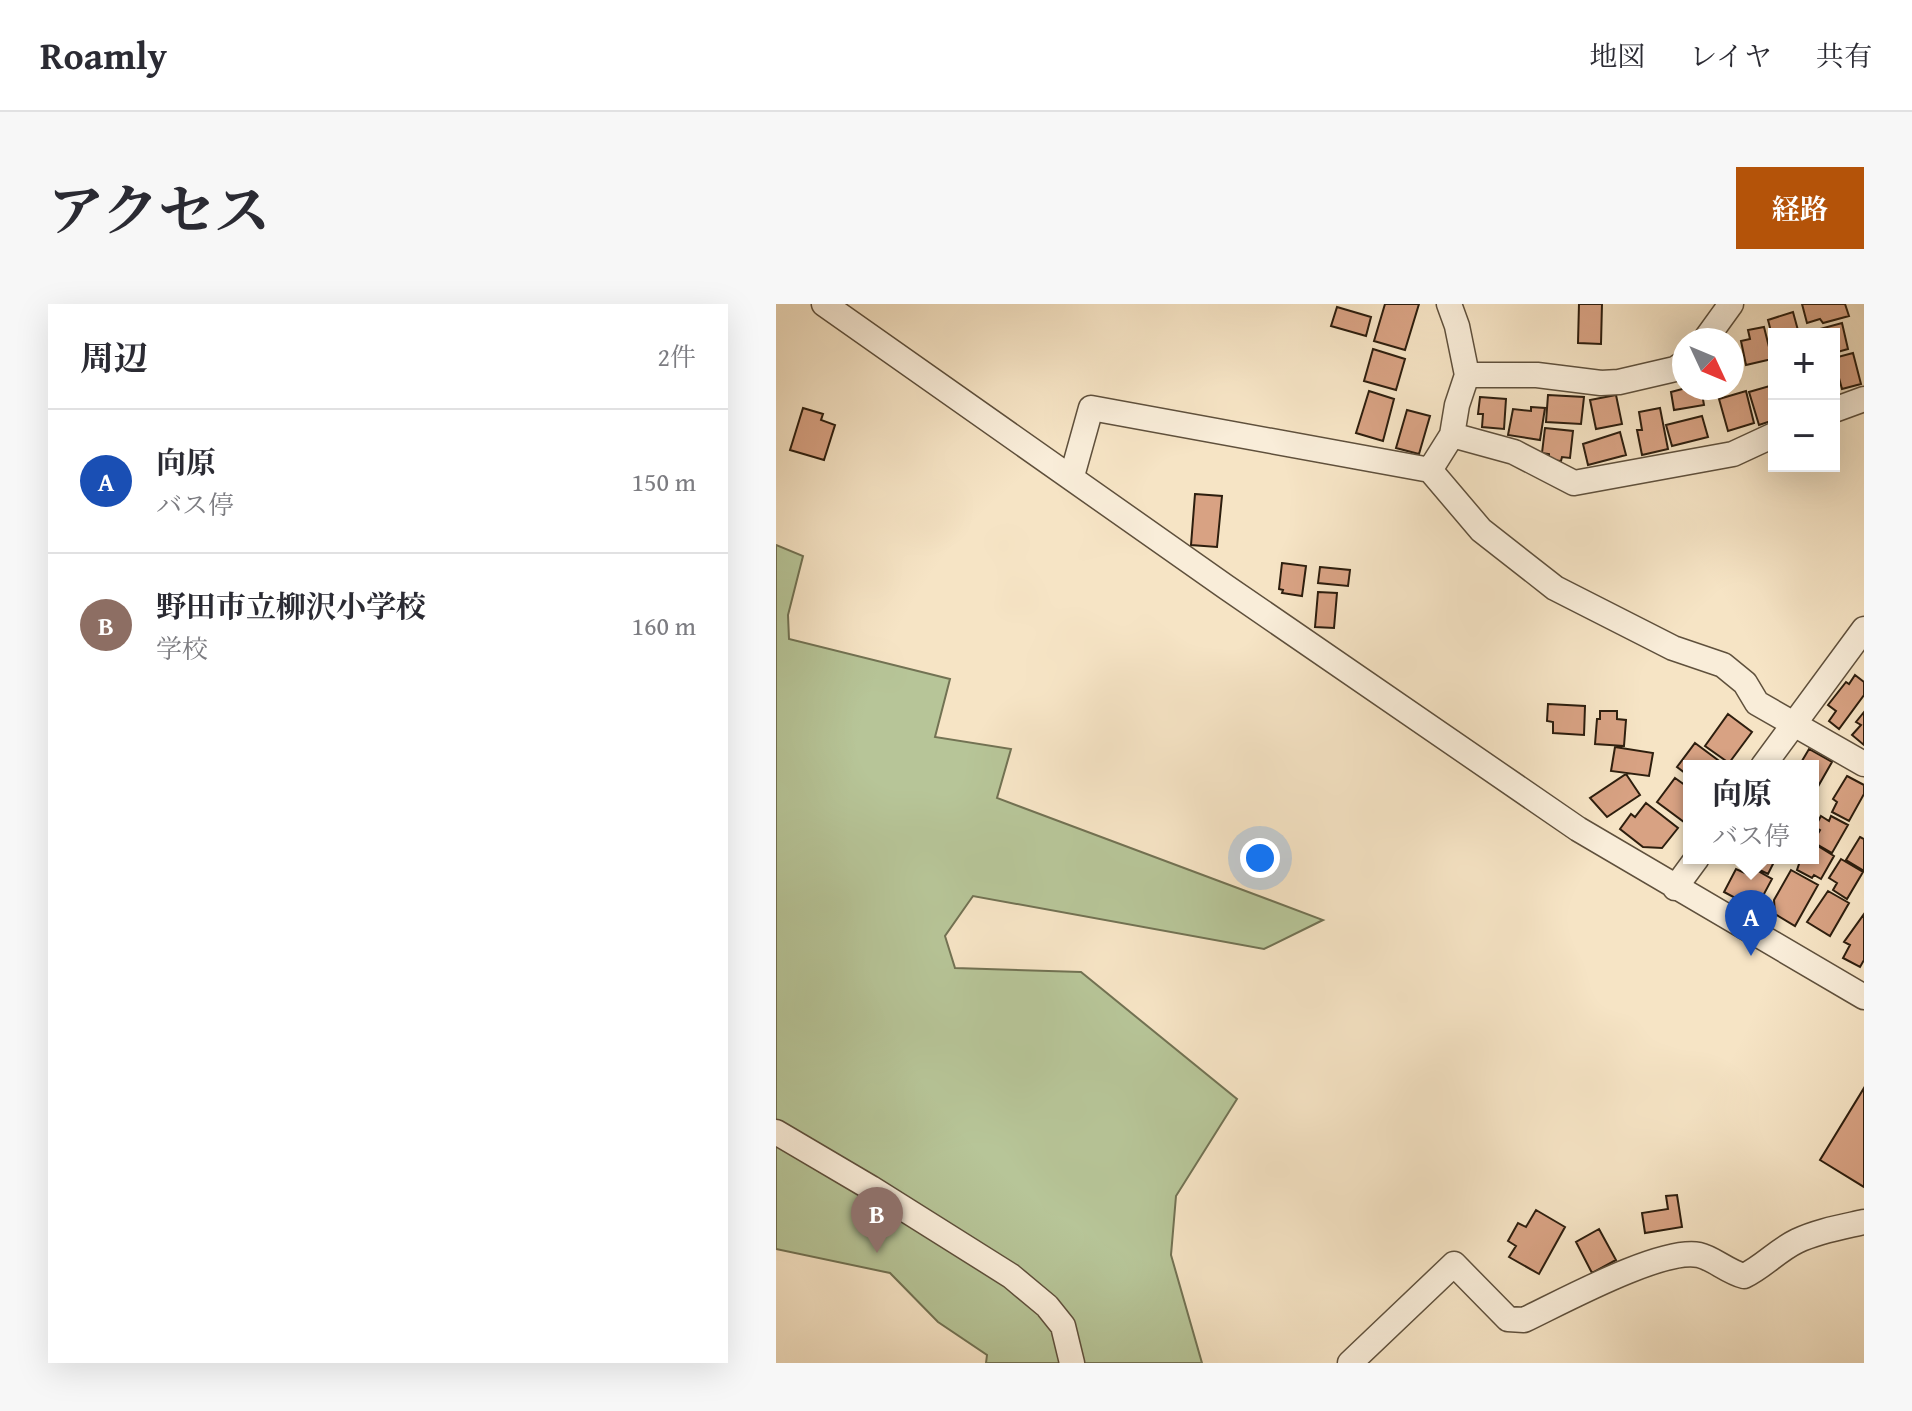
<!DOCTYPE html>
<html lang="ja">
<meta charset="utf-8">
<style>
:root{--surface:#fff;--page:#f7f7f7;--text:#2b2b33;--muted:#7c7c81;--line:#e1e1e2;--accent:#b45309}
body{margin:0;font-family:"Gentium Book Plus","Noto Serif JP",serif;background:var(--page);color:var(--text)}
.controls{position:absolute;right:24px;top:24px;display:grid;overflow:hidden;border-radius:0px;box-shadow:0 8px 32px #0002}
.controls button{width:72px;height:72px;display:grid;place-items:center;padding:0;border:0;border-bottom:2px solid var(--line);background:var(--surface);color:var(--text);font:40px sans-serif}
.compass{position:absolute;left:896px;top:24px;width:72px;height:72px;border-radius:50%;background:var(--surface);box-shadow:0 8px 32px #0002;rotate:134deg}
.you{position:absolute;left:484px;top:554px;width:28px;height:28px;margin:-20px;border:6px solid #fff;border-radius:50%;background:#1a73e8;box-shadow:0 0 0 12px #1a73e833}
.badge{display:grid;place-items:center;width:52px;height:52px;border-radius:50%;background:var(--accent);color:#fff;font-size:26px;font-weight:700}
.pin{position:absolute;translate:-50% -66px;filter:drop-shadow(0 2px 4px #0008)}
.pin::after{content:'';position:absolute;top:42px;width:28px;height:24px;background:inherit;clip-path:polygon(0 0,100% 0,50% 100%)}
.popup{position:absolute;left:907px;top:456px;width:136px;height:104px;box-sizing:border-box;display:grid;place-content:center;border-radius:0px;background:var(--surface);filter:drop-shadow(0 2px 6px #0005);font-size:26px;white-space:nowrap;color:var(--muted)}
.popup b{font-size:30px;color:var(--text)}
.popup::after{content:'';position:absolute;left:50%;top:100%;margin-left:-16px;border:16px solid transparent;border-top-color:var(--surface)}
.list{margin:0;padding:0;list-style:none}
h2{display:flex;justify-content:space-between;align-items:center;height:104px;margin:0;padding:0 32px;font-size:34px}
h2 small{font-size:26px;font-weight:400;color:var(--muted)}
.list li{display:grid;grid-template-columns:52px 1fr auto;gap:24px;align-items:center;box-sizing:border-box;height:144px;padding:0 32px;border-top:2px solid var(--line)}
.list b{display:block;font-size:30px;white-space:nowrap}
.list p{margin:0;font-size:26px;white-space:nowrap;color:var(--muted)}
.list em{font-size:26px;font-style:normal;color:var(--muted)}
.map{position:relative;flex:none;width:1088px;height:1059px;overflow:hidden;border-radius:0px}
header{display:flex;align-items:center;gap:48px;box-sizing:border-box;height:112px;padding:0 40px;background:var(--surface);border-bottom:2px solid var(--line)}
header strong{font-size:38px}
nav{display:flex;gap:44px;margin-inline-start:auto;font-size:28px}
.intro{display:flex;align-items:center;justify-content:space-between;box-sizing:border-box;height:192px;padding:0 48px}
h1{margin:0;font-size:56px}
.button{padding:20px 36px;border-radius:0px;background:var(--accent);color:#fff;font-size:28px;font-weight:700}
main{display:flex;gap:48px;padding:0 48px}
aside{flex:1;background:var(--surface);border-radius:0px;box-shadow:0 8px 32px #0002}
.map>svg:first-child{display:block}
</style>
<header>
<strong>Roamly</strong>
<nav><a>地図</a><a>レイヤ</a><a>共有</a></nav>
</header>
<div class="intro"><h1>アクセス</h1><a class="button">経路</a></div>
<main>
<aside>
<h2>周辺<small>2件</small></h2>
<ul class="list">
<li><span class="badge" style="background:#1a4fb4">A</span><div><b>向原</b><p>バス停</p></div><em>150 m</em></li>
<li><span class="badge" style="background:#8d6e63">B</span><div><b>野田市立柳沢小学校</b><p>学校</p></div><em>160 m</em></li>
</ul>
</aside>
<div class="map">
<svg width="1088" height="1059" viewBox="0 0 1088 1059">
<rect width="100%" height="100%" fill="#f6e4c5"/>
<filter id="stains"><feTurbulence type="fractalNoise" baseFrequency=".0025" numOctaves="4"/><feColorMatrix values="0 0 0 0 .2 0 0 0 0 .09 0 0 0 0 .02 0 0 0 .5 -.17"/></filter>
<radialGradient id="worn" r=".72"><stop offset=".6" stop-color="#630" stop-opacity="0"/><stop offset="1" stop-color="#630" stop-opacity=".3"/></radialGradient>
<path fill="#b7c598" stroke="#727253" stroke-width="2" d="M0,241L27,252L12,311L13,335L174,375L159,433L235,445L221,494L547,616L488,645L197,592L169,632L179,664L305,668L461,795L400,892L395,951L426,1059H210L211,1051L162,1018L114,969L0,945Z"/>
<path fill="#d8a283" stroke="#2d1e0e" stroke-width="2" d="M609,0H643L629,46L598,37Z
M803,0H826L825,40L802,39Z
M1026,0H1069L1073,12L1047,19L1044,15L1031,19Z
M561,3L595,13L590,32L555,22Z
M1017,8L1023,30H998V39L992,16Z
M1066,19L1072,45L1058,49V30H1033V28Z
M988,23L996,55L970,61L965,37L974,35L972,26Z
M597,45L629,55L620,86L588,77Z
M1077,49L1085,80L1066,85L1063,74L1060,75L1058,54Z
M997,81L998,116L983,121L973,88Z
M910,84H925L928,101L898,106L895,88Z
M593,87L618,95L607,137L580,129Z
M970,87L978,119L952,127L943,95Z
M772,91L808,93L805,120L770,118Z
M840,91L846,120L820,125L814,96Z
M704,93L730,95L728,125L706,123L707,110H702Z
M755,103L769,104L764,136L732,131L737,105L755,107Z
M27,104L47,110L45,116L59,121L48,156L14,146Z
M884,104L892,145L866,151L861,126H866L863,108Z
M631,106L654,112L643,150L620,144Z
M926,112L932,133L896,142L890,121Z
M769,124L797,127L794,154L786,153L785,157L773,156V150L766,149Z
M844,128L850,151L812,161L807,140Z
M419,190L446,192L441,243L415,241Z
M506,259L530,262L526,292L506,289L507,286L503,285Z
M544,263L574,266L572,282L542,279Z
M542,288L561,289L558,324L539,323Z
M1079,371L1088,378V391L1063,425L1053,417L1060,407L1052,401L1070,378L1073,380Z
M772,400L809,402L808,431L777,429V418L771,417Z
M824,407H841V415L850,416L848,442L819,440L821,415H824Z
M1088,408V441L1076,431L1085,421L1080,418Z
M952,410L976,428L953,459L929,442Z
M919,439L950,462H913V472L901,463Z
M839,443L877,449L873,472L835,467Z
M1033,445L1056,458L1040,486L1037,484V462H1023Z
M850,470L864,491L831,513L814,494Z
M1071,472L1088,481V490L1073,517L1056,508L1061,498L1057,495Z
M899,474L913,484V511L908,518L881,498Z
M870,499L902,524L886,544L867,543L844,525L855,510L859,513Z
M1045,512L1053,517L1055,512L1072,521L1056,549L1037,538L1044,526L1039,523Z
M1084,533L1088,535V567L1070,556Z
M1037,539L1058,552L1045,575L1038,571L1036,574L1021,566L1025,554H1037Z
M964,554H1000L992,570L963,556Z
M1065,555L1087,568L1071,595L1057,586L1061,579L1053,574Z
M975,563L996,575L980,605L948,588L960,565L971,570Z
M1015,566L1042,581L1019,622L999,610L998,596Z
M1052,587L1073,599L1054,632L1031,618Z
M1088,610V656L1084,663L1067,654L1074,641L1068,638Z
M1088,784V883L1044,856Z
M901,891L906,923L869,929L866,909L892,905L890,892Z
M760,906L789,923L763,970L733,953L740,942L732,937L742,919L750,923Z
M823,925L840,956L816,969L800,938Z"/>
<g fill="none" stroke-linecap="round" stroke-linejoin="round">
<g stroke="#5f503c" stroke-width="27">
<path id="minor" d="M48,0L450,283L802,525L1088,693
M929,36L955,0
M691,71H761L825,79L843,78L899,65L908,59
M1058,106L1088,95
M676,131L738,148L798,179L957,150L998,131
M654,166L676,131L681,101L691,71L681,22L673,0
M296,172L315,104L654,166L705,226L779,284L897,344L947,361L969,379L981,399L1088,460
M987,462L1088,325
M899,584L921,554
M0,828L95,884L235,972L271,1002L287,1022L296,1059
M574,1059L678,960L732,1015L748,1016C784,999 886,943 923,951C937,954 952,968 968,972C987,963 1002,946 1021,937C1042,927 1066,923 1088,918"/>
</g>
<use href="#minor" stroke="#f9edd9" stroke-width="24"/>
</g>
<rect width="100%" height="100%" filter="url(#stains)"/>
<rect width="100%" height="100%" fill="url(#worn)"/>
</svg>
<div class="controls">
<button>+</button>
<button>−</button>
</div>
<svg class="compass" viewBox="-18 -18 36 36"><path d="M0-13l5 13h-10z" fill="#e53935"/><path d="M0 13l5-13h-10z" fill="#7c7c81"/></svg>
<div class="you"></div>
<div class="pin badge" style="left:975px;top:652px;background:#1a4fb4">A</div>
<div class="popup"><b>向原</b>バス停</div>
<div class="pin badge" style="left:101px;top:949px;background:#8d6e63">B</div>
</div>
</main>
